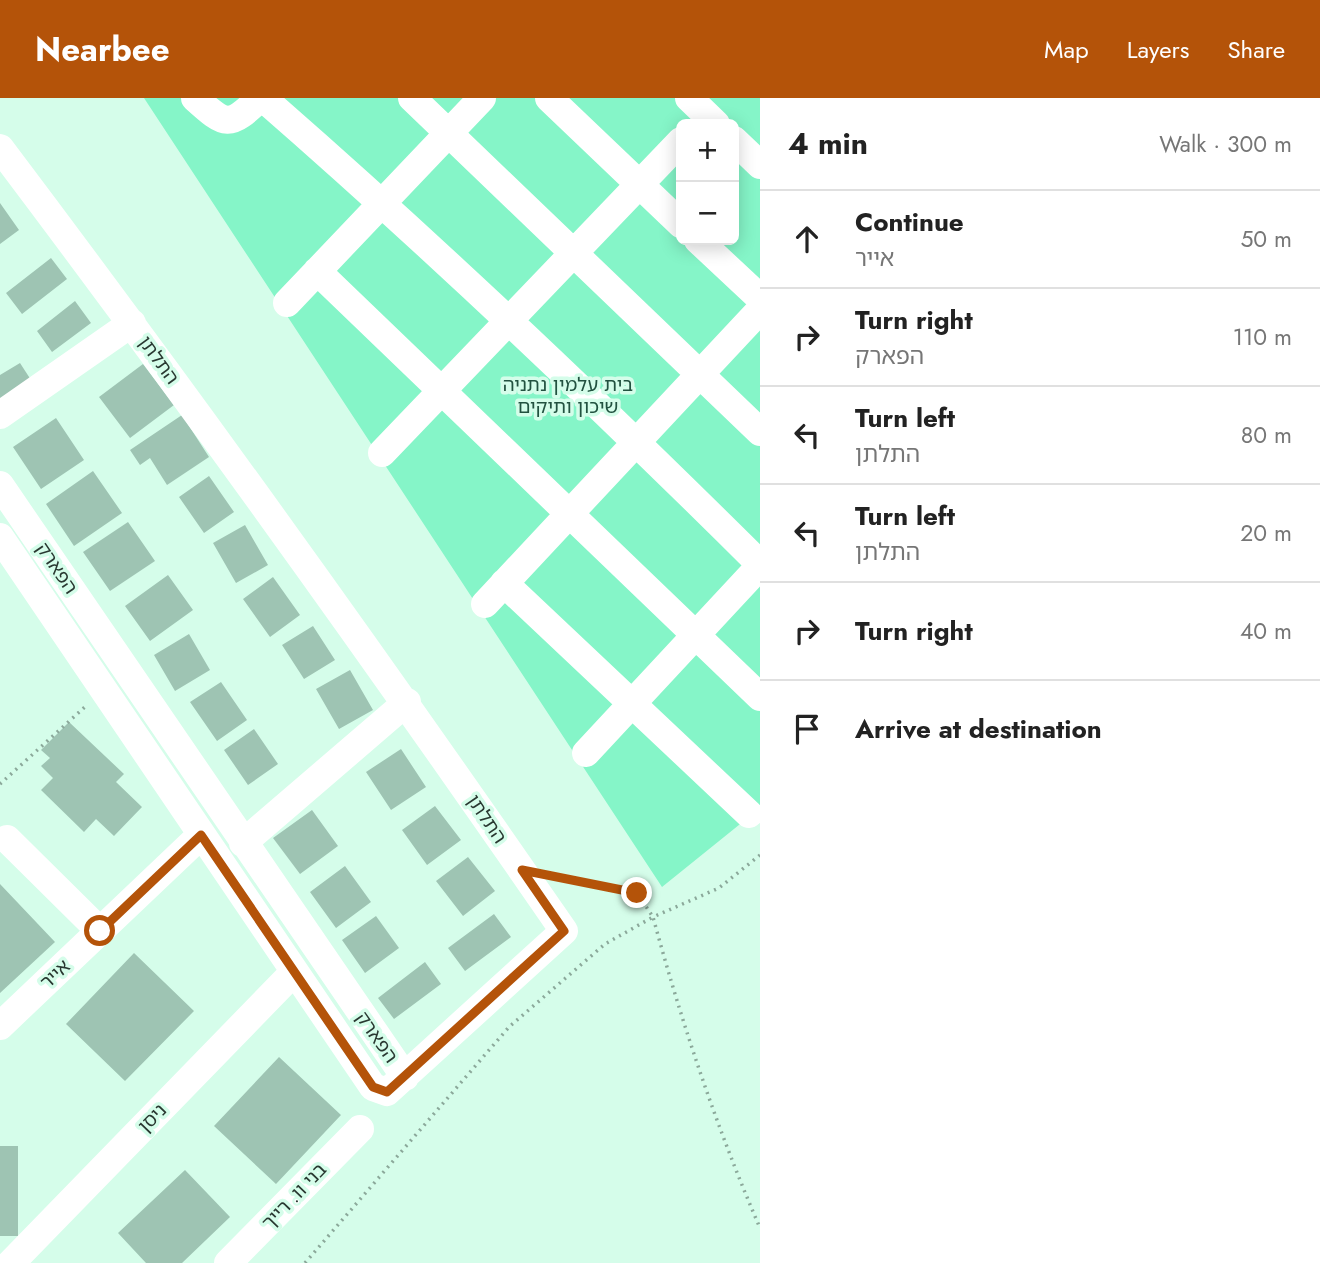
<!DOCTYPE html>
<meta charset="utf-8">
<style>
:root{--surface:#fff;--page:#f2f2f2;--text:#222;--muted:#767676;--line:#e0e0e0;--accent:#b45309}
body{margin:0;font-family:Jost,"Noto Sans Hebrew",sans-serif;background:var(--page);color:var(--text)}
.controls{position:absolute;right:21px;top:21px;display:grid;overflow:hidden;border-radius:10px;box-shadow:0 4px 18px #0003}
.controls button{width:63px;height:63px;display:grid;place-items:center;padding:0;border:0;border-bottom:2px solid var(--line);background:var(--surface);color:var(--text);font:35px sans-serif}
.stop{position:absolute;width:21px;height:21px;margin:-16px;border:5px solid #b45309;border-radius:50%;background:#fff}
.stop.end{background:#b45309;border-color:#fff;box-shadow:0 2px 7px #0008}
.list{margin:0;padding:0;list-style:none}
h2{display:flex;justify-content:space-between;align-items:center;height:91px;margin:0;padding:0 28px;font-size:30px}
h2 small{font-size:23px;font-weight:400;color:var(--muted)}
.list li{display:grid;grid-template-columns:46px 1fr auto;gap:21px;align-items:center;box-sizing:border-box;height:98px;padding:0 28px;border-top:2px solid var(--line)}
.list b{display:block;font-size:26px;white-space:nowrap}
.list p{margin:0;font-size:23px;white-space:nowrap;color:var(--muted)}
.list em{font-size:23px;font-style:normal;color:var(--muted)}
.icon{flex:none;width:38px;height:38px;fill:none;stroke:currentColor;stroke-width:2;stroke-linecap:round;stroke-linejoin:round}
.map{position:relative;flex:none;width:760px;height:1165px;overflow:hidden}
header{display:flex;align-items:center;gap:42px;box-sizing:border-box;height:98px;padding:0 35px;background:var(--accent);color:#fff}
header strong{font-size:33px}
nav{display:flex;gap:38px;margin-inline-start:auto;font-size:24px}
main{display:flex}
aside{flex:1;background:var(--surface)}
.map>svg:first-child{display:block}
</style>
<header>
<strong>Nearbee</strong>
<nav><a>Map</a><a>Layers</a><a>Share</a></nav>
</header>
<main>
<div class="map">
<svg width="760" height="1165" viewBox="0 0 760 1165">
<rect width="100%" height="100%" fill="#d5fdea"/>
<path fill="#85f5c8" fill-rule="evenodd" d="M144,0H760V710L662,789ZM681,26H734V142H681Z"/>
<path fill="#9ec4b3" d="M0,105L19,132L0,146Z
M51,160L67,181L22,216L6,195Z
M75,203L91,225L52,254L37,233Z
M20,265L31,282L0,301V277Z
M143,266L174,307L130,340L99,299Z
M182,317L209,359L167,387L150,360L140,367L130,352Z
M56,320L84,362L41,391L13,349Z
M93,373L122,415L74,448L46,406Z
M209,378L234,414L204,435L179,399Z
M128,424L155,463L110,493L83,454Z
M245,427L268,467L236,485L213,445Z
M168,477L193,512L150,543L125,508Z
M273,479L300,517L270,539L243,501Z
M313,528L335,562L304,581L282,547Z
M189,536L210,572L175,593L154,557Z
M350,572L373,612L339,631L316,591Z
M221,584L247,622L217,643L190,604Z
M69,624L124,676L116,684L142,709L114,738L96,721L84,734L41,692L53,680L41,668L50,660L41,652Z
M254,631L278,666L248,687L224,652Z
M401,651L426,689L391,712L366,674Z
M435,708L461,742L427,767L402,732Z
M312,712L338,748L300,776L273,740Z
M468,759L495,793L463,818L436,783Z
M345,768L371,804L336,830L310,794Z
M0,786L55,844L0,895Z
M494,816L511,839L465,873L448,850Z
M376,818L399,850L365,875L342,842Z
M134,855L194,913L125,983L66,926Z
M425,864L441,886L394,921L378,900Z
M279,959L341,1017L276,1086L214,1028Z
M0,1048H18V1138H0Z
M185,1072L230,1119L182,1165H146L118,1135Z"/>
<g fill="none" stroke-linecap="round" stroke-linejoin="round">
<path stroke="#8ba89a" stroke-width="3.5" stroke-dasharray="2 5" stroke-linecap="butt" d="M0,686L87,607
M760,757L719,790L653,819C682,926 716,1028 760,1130
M305,1165L509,929L605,846L653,819L637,795L555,779"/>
<path stroke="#fff" stroke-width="28" d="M195,0C226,28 229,30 260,0
M263,0C434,149 599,306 760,466
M412,0L760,334
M549,0L681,126
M689,0L716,26
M734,42L760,67
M0,50C194,307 381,568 564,833L387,994L373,989L0,439
M698,142L760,200
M317,173L760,599
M287,205L482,0
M0,317L132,225
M382,355L681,43
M0,387L405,979
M504,485L749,716
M485,506L760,212
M586,655L760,468
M7,741L100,833
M243,745L407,604
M0,928L201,737
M11,1165L294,874
M228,1165L360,1031"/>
</g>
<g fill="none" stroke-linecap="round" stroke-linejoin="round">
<path stroke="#b45309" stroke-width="9" d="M100,833L201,737L373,989L387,994L564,833L522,772L637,795"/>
</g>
<g text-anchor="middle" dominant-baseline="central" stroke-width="7" stroke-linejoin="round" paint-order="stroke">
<g font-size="19" fill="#293831" stroke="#d5fdea">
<text transform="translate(159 262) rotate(54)">התלתן</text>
<text transform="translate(57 470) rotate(56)">הפארק</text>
<text transform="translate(487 721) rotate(56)">התלתן</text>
<text transform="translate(55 876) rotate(-43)">אייר</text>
<text transform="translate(377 939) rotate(55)">הפארק</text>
<text transform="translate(152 1020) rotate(-46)">ניסן</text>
<text transform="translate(294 1098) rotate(-46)">בני וו. רייך</text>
</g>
<g font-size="19" fill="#225240" stroke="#d5fdea">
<text x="568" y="286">בית עלמין נתניה<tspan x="568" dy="22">שיכון ותיקים</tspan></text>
</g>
</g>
</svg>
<div class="controls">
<button>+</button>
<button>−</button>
</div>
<div class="stop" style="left:100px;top:833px"></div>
<div class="stop end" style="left:637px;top:795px"></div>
</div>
<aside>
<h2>4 min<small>Walk · 300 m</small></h2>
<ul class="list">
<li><svg class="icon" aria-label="ahead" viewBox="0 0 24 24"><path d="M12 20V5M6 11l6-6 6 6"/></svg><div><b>Continue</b><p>אייר</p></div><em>50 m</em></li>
<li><svg class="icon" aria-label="right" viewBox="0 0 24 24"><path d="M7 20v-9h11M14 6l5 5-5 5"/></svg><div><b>Turn right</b><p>הפארק</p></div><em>110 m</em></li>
<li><svg class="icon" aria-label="left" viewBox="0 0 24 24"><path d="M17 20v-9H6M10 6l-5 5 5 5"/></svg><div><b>Turn left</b><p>התלתן</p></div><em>80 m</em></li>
<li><svg class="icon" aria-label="left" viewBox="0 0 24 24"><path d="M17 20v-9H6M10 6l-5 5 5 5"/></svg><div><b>Turn left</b><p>התלתן</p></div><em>20 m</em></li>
<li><svg class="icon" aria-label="right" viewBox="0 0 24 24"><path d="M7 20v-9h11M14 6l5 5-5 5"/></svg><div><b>Turn right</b></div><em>40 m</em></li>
<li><svg class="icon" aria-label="arrive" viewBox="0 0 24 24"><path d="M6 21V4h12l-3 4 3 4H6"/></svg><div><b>Arrive at destination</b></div></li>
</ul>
</aside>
</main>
